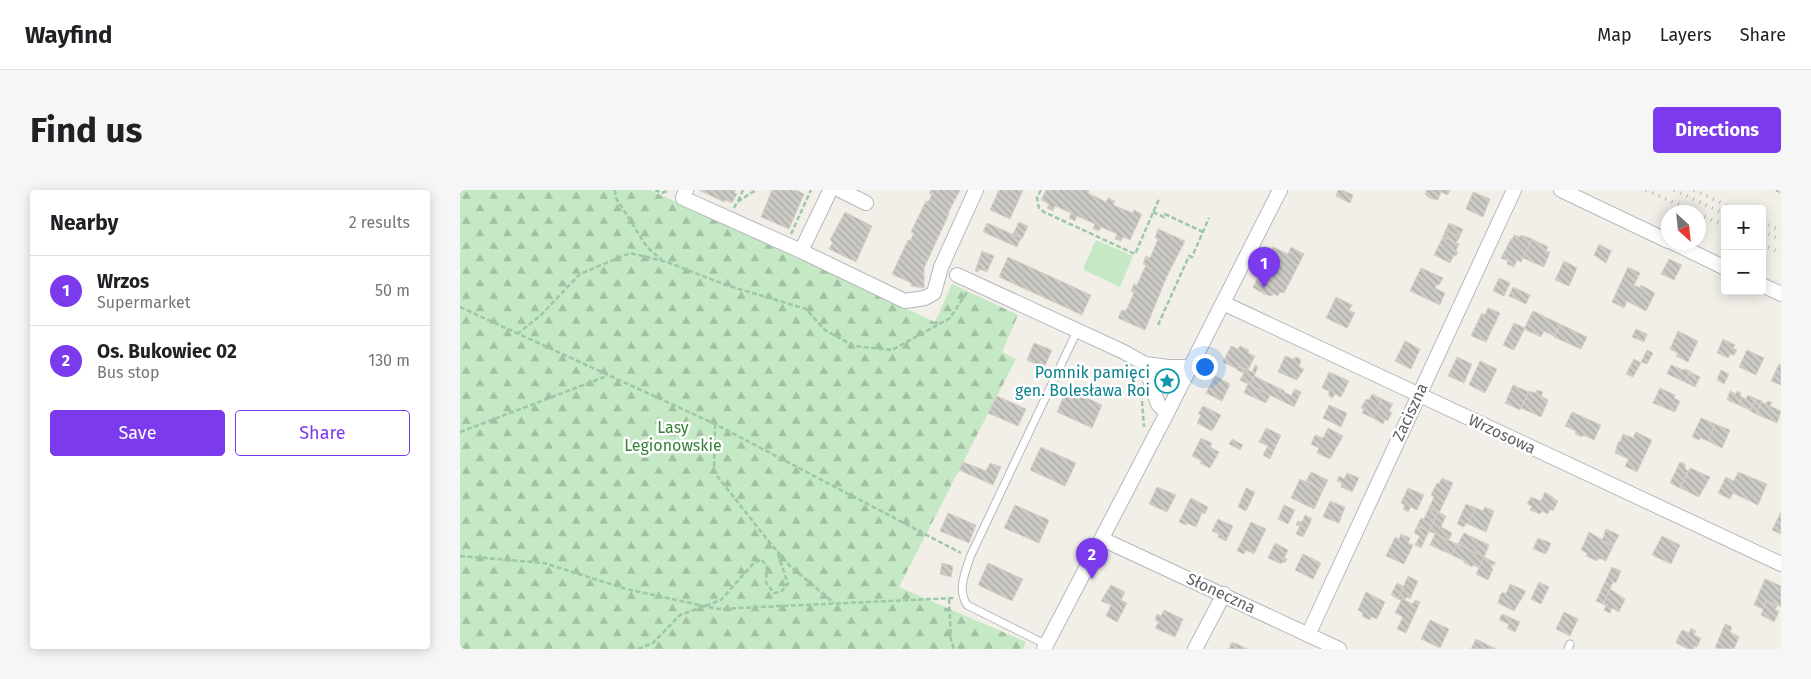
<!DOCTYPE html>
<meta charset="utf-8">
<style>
:root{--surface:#fff;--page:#f6f6f6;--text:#202124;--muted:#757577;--line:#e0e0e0;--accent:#7c3aed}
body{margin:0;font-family:"Fira Sans",sans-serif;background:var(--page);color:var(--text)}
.controls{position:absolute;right:15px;top:15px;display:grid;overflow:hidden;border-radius:5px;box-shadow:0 2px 12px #0003}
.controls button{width:45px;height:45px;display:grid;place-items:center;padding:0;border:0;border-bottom:1px solid var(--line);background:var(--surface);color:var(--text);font:25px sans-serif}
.compass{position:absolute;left:1201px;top:15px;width:45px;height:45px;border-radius:50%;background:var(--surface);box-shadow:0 2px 12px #0003;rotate:153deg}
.you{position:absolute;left:744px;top:176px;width:18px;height:18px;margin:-12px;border:4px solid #fff;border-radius:50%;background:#1a73e8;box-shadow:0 0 0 8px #1a73e833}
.badge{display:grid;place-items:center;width:32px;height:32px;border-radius:50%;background:var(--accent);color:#fff;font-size:16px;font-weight:700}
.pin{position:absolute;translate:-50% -41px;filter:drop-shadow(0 1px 2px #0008)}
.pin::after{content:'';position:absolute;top:26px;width:18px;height:15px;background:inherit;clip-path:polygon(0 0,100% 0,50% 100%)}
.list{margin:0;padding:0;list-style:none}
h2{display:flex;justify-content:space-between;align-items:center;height:65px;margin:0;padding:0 20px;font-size:21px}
h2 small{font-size:16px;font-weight:400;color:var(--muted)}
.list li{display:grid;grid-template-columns:32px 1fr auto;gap:15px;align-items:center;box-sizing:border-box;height:70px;padding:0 20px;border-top:1px solid var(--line)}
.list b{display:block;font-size:19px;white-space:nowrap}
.list p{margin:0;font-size:16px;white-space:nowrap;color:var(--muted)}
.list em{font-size:16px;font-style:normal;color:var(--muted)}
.actions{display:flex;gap:10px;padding:15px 20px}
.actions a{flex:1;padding:11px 0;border:1px solid var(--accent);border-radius:5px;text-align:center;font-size:18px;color:var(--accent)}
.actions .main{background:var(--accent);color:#fff}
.map{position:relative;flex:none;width:1321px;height:459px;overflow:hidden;border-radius:5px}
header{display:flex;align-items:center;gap:30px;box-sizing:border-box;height:70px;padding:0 25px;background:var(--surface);border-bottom:1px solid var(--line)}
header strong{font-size:24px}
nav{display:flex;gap:28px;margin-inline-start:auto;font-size:18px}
.intro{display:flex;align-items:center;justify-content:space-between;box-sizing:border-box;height:120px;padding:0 30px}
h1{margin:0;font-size:35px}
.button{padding:12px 22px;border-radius:5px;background:var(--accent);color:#fff;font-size:18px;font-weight:700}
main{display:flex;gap:30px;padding:0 30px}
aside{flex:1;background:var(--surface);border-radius:5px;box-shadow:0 2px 12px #0003}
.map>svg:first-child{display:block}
</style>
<header>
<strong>Wayfind</strong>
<nav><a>Map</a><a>Layers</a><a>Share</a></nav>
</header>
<div class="intro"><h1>Find us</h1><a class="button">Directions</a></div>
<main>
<aside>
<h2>Nearby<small>2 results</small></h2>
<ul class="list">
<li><span class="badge">1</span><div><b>Wrzos</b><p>Supermarket</p></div><em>50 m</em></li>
<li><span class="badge">2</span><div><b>Os. Bukowiec 02</b><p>Bus stop</p></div><em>130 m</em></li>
</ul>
<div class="actions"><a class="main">Save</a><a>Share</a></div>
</aside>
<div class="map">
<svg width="1321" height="459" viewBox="0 0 1321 459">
<defs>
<pattern id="forest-firs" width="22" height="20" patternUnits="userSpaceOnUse" patternTransform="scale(1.25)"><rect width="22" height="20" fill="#c5e8c5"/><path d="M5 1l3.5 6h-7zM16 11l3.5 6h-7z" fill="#a3c0a4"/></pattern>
<pattern id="building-back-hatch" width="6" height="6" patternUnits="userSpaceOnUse" patternTransform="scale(1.25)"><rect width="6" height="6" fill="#cccac5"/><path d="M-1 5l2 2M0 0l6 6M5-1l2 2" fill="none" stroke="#a9a8a4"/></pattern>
</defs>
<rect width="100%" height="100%" fill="#f1efe8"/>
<path fill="url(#forest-firs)" d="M0,0H190L475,132L492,94L558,125L542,162L556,169L439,397L566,452L563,459H0Z"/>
<path fill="#c5e8c5" d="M636,50L673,66L660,97L624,80V76Z"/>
<path fill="url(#building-back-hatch)" stroke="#d6d1c6" d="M239,0H276L274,3L277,4L272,13L265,10L264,12Z
M312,0H336L344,4L329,39L301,27Z
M471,0H500L488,23L489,24L464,78V98L451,96V93L432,84L448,50L450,51L454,43L451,42L466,11L468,12L472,4L469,3Z
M539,0H563L550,29L530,20Z
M586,0H629L628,3L646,12L648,8L655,11L653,15L673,23L674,20L682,24L670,50L663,47L661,51L655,49L657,44L641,37L639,41L633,39L635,34L617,26L615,31L609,28L611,23L595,16L593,21L587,18L589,14L581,10Z
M878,0H882L893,5L890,13L876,6Z
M967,0H990L988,5L981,2L978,10L969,8L965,4Z
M1013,2L1030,9L1023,27L1006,19Z
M385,22L412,36L396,72L369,59L373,52L370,50Z
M559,32L568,36L562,49L553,44Z
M527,33L561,48L557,57L523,42Z
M989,33L1003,39L1000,46L985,41Z
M698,39L725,51L707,86L685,140L658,128L662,120L666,121L674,103L671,101L674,94L677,95L686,75L683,74L686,66L690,68L698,49L695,48Z
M985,41L1000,46L996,53L983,47Z
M1054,45L1060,47L1061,45L1072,49L1061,72L1057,70L1054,77L1047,74L1048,71L1041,68L1051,49L1052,50Z
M983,47L999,54L996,60L998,62L996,66L994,65L990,73L974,65Z
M1072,49L1088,57L1086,61L1090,62L1084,77L1063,68Z
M1139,54L1151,61L1152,59L1146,73L1134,65Z
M813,57L828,64L831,57L844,64L824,103L820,102L818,106L813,103L812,106L803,104V102H800L793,97Z
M522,61L534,66L527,82L520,79L518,82L515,81Z
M548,67L631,105L622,125L539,87Z
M1209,69L1222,75L1214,90L1201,84Z
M1104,71L1117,78L1109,96L1095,90Z
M1168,77L1180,83L1174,95L1180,98L1181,95L1195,103L1186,121L1167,111L1164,118L1152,112Z
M961,78L983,88L979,95L977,94L975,98L985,103L980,115L950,101Z
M1039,88L1050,93L1044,106L1033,101Z
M1053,97L1070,105L1066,114L1049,106Z
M876,107L892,115L889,120L895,123L887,138L866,128Z
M1028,118L1040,123L1026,152L1011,146L1022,123L1025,125Z
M1073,121L1100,134L1094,146L1084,141L1081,147L1064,139Z
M1054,133L1065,138L1054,160L1043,155Z
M1100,134L1127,147L1121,159L1094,147Z
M1176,139L1187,144L1184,152L1172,147Z
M1218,141L1238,151L1228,172L1216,166L1218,163L1210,159Z
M1263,149L1275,155L1273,158L1277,160L1274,165L1270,164L1268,168L1257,163Z
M945,151L960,159L951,179L935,171Z
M574,153L592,160L584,178L567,170Z
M771,156L778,159L780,156L789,160L788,163L795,166L788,180L779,176L777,179L763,172Z
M1187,160L1193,163L1187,174L1181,172Z
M1287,160L1304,168L1296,185L1279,177Z
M825,166L833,169L837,167L841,170L839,177L844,179L837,190L818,182Z
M997,167L1012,174L1004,193L988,186Z
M1174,169L1181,173L1173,187L1166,184Z
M1020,171L1037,179L1025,203L1009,195Z
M1319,174L1321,175V195L1311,191Z
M795,175L798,177L790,195L780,190L784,183L777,180L779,176L792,182Z
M1211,175L1223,180L1224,179L1230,181L1225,192L1207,184Z
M1261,180L1269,184L1264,194L1257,190Z
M869,182L889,191L881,207L875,204L872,208L869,206V201L862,198Z
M1230,182L1240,187L1235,197L1225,192Z
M755,186L770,194L762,211L746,203Z
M794,186L825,201L824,202L831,206L835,199L841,202L834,217L790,195Z
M788,194L810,205L806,213L784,203Z
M1053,195L1069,202L1060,220L1045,213Z
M1200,198L1215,205L1214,208L1220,211L1215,222L1193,213Z
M607,199L642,215L632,238L597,222Z
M1077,200L1083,202L1081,206L1088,210L1081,227L1061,218L1069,201L1075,203Z
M1270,201L1276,204L1277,201L1281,203L1280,206L1282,207L1279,215L1267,210Z
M912,204L922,209L913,228L902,223L904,219L901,218L906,209L909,210Z
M1288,205L1296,209L1290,220L1279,215L1282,207L1286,209Z
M537,206L566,219L558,236L528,223Z
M922,209L933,214L929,221L932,222L928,231L925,229L923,234L913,228Z
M1296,209L1302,211L1296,224L1290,221Z
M1308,211L1312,212L1310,216L1321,221L1317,233L1296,224L1302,212L1306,214Z
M869,215L887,223L881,237L863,228Z
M743,216L761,225L752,241L737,233L741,225L738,224Z
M1112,222L1141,235L1134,250L1123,245L1122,247L1115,244L1116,241L1105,236Z
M1241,228L1255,234L1248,251L1240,248L1239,250L1232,247Z
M1255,234L1270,240L1262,258L1248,251Z
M806,238L821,245L810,269L803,265L808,256L799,252Z
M868,238L883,246L870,269L857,263L859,258L851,254L855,245L863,248Z
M1176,242L1192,250L1177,282L1165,276L1169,269L1155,263L1158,252H1160L1163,244L1173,248Z
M741,248L752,253L750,257L759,262L750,278L740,273L742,271L732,266Z
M772,249L783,255L780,260L769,254Z
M581,257L616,273L605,296L570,280Z
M503,272L526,281L530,273L541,277L533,295L499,280Z
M1220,272L1225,274V279L1228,281L1220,298L1210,293Z
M1230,278L1250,287L1239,307L1220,298Z
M851,282L868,290L863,300L846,291Z
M1278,282L1307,294L1298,315L1273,303L1270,309L1258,303L1266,287L1274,291Z
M887,283L899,288L892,302L881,297L882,293L877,291L879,286L884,289Z
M982,288L993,293L979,323L969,318L974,307L971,305L977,293L979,294Z
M840,289L863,300L854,319L831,308Z
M697,297L716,305L707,322L689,314Z
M786,298L795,302L786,321L778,317Z
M948,298L964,305L957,320L951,317L948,322L943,319L945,315L941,313Z
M1085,302L1098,311L1093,321L1090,319L1088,324L1082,321L1080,324L1070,320L1072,316L1067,314L1071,307L1081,311Z
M731,308L748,317L745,324L727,315Z
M870,311L885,317L879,333L863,327Z
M1006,314L1016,318L1008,334L1006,333L1004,337L997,334Z
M555,315L589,330L579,353L544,338Z
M727,315L742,323L736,337L727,333L726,335L719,332Z
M824,315L835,320L828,334L818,329Z
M1025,317L1034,321L1026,342L1008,334L1016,318L1023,321Z
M969,318L978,322L969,341L957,336L961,328L964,329Z
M978,322L986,326L981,337L992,343L989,350L969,341Z
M1321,322V344L1312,340Z
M488,323L516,335L509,353L480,341Z
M845,325L852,329L843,347L836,344L840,336L836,335L838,331L842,332Z
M758,329L773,336L766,351L758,347L759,344L752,341Z
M791,332L806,339L794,364L786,360L784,364L777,361Z
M957,336L969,341L961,358L955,355L960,346L954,343Z
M1146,339L1159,345L1153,356L1142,351Z
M1129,342L1153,356L1146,371L1139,368L1137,371L1126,366L1127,363L1121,360Z
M1004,343L1029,355L1024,367L998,354Z
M941,344L950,348L948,353L953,355L944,374L926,366L935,347L939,349Z
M975,344L997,354L992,365L970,355Z
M1202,346L1220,355L1211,374L1192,365Z
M1078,348L1091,353L1086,364L1073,359Z
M815,353L828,360L824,368L827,369L825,373L822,372L821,374L808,368Z
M997,354L1024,367L1019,378L1013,375L1012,377L1004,373V371L992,365Z
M843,364L861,373L853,389L835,380Z
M1024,367L1036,373L1032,374L1035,376L1032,375L1031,378L1033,379L1028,390L1016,384Z
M482,373L493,376L491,387L480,384Z
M528,373L563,389L552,411L518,395Z
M1152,377L1161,381L1156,393L1153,392L1143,414L1136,411Z
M948,386L958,391L950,409L947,407L945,410L942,409L941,410L938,409Z
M1305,389L1321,396V417L1306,410L1303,419L1294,415Z
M1079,392L1089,397L1081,414L1071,409Z
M937,393L944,397L938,409L931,405Z
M1050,394L1066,401L1054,421L1038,413L1040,405L1043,402L1046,404Z
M651,395L665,402L661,410L667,413L657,432L646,426L651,415L641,411Z
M1150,399L1165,409L1159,422L1152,418L1150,423L1144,420L1146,416L1143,414Z
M906,402L925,412L917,429L911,427L910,430L902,426L903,423L898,420Z
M942,409L953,414L955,410L960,412L946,443L937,439L943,427L935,423Z
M1306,410L1317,416L1315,420L1319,421L1314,432L1301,425Z
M704,420L723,429L715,447L695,438L699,432L695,430L697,424L701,426Z
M1104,422L1118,429L1110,446L1096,439Z
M1042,424L1060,432L1055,442L1047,438L1049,434L1039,430Z
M970,430L989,439L980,458L961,449Z
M1265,434L1272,437L1270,442L1279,447L1274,459L1255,458Z
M1231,438L1236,441L1234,445L1241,448L1237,457L1235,456L1234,459H1228L1218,454L1216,452L1222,440L1229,443Z
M1016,449L1036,459H1011Z
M772,452L788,459H769Z"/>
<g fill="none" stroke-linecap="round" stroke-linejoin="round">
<g stroke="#b5b8bc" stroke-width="9">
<path id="service" d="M587,455L507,415C497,399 505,384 510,367L617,141
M1108,459L1110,454"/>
</g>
<g stroke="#b5b8bc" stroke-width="16">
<path id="minor" d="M226,0L223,8L341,61L445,111L465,108L474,103L481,77L516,0
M380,0L406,13
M1101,0L1208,51
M1212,52L1265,78
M341,61L368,5
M497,85L664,162L685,174L708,177H730
M1302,95L1321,104
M763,113L1321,374
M685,174L698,214L707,223
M642,349L879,459
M848,445L1054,0
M584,459L707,223L820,0
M735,459L764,404"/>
</g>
<path stroke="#9cc7a9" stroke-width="2.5" stroke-dasharray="5 2.5" stroke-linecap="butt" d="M155,0L156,8L187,57L202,70
M195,0L202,3L207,1
M581,0L577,8L579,18L584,22L675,64L699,9
M1316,0L1321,2
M278,11L283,0
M274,18L277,12L296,0
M693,22L704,27L705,24L743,42
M331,44L351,0
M0,117L255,234L501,363
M698,135L729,66L732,67L749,28
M57,144L80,126L120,84L170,63L207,72L266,95L346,119L365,140L394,156L432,160L490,128L507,102
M682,211L684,237
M255,234L254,282L306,348L330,376L374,413
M0,242L147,186
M0,366L84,373L166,399L258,419L494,408
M489,409L491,450L494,459
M178,459L193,453L220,425L261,410L292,375L301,369L307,376L306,393L314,403L321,402L328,394L317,361"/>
<use href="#service" stroke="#fff" stroke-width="7"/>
<use href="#minor" stroke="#fff" stroke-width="14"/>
<path stroke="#b6b7b8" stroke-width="4" stroke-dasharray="1 6" stroke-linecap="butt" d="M1186,0L1235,22
M1214,0L1265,24
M1234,0L1274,19
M1238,24L1265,36
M1302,32L1321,41
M1302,41L1321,50
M1302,54L1321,63"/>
</g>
<defs>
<g id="sight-ring" transform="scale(1.25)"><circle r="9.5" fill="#fff" stroke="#0f9aa8" stroke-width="1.5"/><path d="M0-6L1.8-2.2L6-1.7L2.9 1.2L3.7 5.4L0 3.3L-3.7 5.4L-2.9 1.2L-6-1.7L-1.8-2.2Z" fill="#0f9aa8"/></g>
</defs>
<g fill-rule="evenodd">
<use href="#sight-ring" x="707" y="191"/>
</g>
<g text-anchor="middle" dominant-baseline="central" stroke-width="5" stroke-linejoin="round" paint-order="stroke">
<g font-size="16" fill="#0d838f" stroke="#fff" text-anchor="end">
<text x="690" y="182">Pomnik pamięci<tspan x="690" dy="18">gen. Bolesława Roi</tspan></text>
</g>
<g font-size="16" fill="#5f6368" stroke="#fff">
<text transform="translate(950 222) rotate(-65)">Zaciszna</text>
<text transform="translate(1042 244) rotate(25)">Wrzosowa</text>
<text transform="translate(761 403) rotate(25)">Słoneczna</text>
</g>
<g font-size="16" fill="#348238" stroke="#fff">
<text x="213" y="237">Lasy<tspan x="213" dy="18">Legionowskie</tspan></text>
</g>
</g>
</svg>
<div class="controls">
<button>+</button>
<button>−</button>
</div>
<svg class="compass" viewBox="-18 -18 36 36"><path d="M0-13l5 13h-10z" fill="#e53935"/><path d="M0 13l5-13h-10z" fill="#757577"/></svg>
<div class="you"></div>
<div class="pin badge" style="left:804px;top:98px">1</div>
<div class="pin badge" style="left:632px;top:389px">2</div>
</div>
</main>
